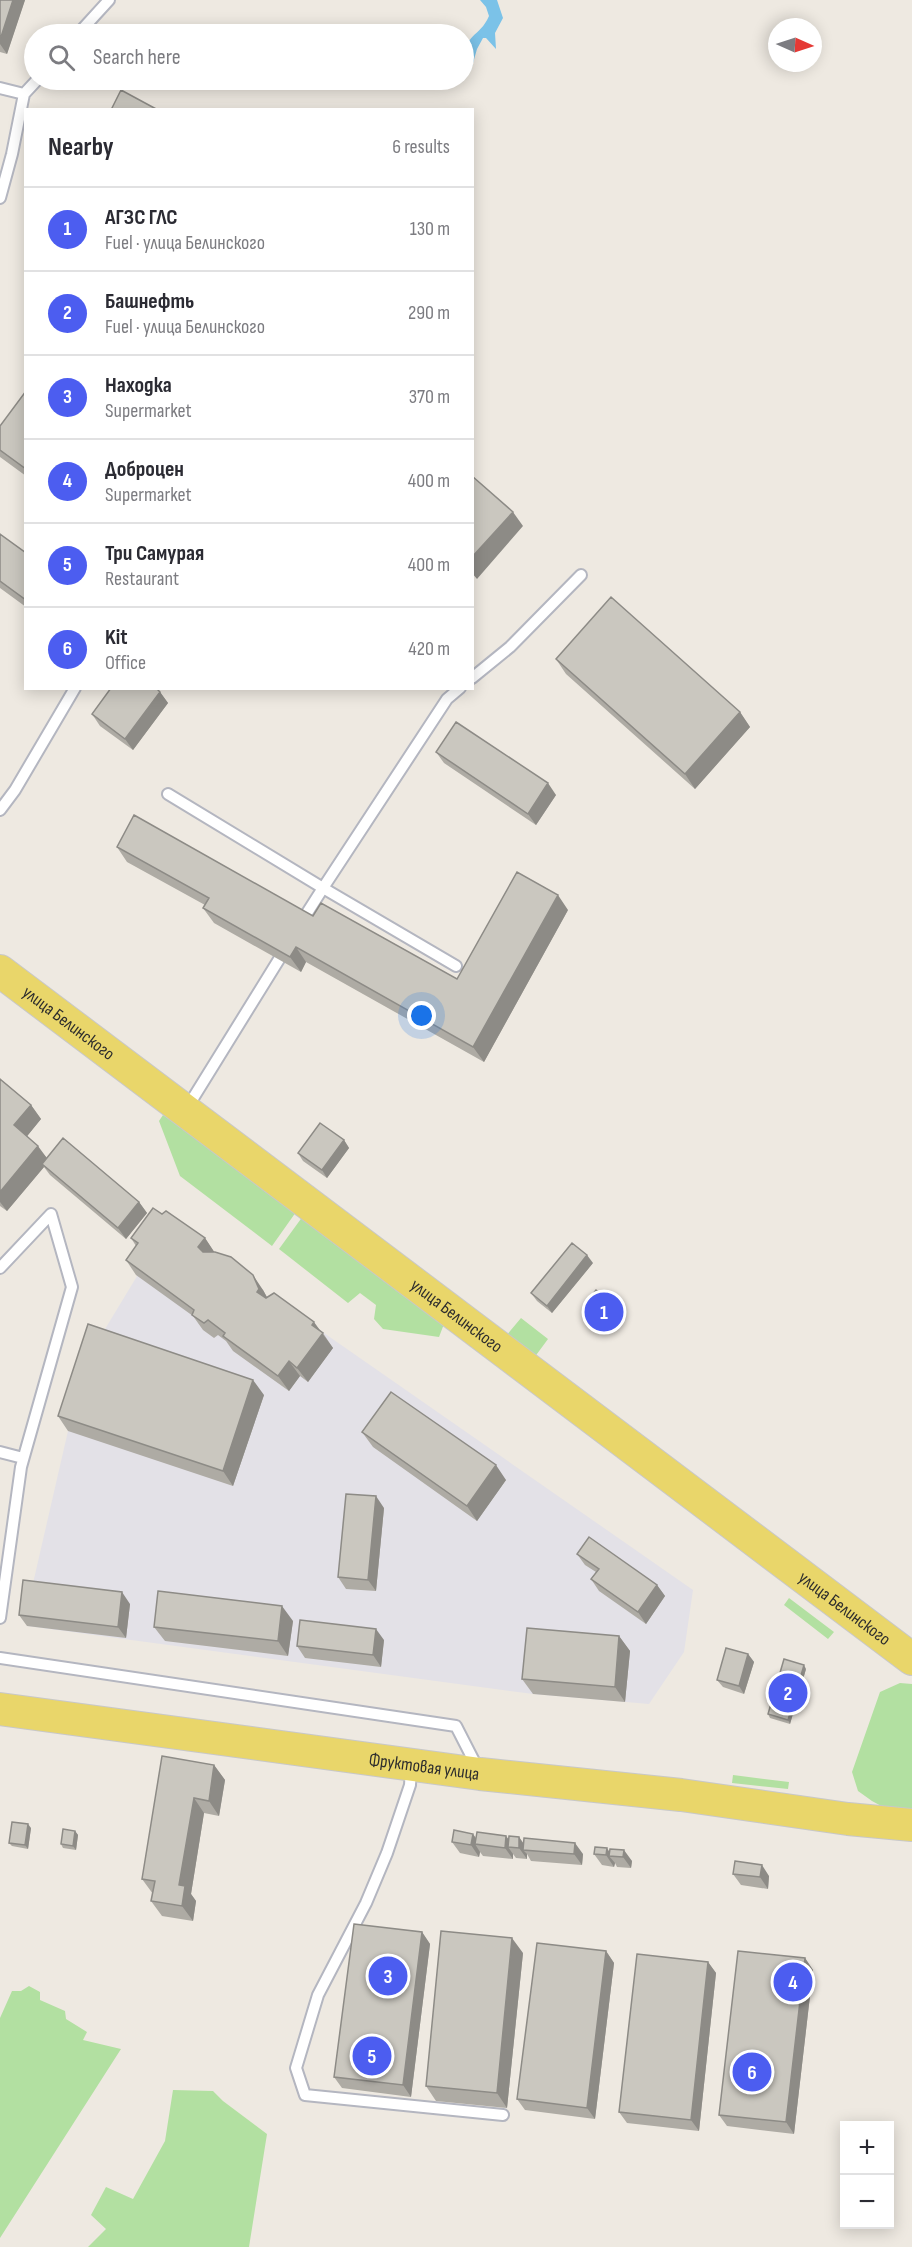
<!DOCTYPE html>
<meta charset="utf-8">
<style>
:root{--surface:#fff;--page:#f2f2f3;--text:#2b2b33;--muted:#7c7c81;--line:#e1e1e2;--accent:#4c5df0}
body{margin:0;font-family:"Sofia Sans Condensed",sans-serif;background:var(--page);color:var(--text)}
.controls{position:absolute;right:18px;bottom:18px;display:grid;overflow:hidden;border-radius:0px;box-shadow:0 3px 15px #0003}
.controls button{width:54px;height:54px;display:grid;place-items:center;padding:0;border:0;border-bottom:2px solid var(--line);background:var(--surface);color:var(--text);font:30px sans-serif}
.compass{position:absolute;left:768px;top:18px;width:54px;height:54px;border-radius:50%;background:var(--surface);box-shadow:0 3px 15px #0003;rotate:93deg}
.you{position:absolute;left:422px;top:1016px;width:21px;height:21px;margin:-15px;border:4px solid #fff;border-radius:50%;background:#1a73e8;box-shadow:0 0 0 9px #1a73e833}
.badge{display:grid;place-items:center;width:39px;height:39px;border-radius:50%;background:var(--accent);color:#fff;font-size:20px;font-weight:700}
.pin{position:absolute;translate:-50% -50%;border:3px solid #fff;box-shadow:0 2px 6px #0006}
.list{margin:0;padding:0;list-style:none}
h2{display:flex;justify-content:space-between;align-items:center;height:78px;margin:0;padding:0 24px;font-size:26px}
h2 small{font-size:20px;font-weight:400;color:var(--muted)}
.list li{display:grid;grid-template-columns:39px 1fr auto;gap:18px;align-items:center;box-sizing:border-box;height:84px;padding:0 24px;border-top:2px solid var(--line)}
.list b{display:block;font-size:22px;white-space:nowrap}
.list p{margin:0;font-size:20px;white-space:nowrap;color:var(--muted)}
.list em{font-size:20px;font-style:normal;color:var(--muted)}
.icon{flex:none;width:33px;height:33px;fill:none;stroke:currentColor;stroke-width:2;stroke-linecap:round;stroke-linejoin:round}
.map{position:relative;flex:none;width:912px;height:2247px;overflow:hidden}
.search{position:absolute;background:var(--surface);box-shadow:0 3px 15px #0003;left:24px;top:24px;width:450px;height:66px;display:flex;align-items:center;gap:15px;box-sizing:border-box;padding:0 21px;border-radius:33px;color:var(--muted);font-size:22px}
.panel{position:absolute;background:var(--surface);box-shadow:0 3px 15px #0003;left:24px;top:108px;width:450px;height:582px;border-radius:0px}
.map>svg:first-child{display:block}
</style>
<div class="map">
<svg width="912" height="2247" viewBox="0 0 912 2247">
<rect width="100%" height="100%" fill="#eee9e1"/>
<path fill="#e3e1e7" d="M148,1258L278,1301L693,1590L684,1652L649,1704L533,1694L27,1626L31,1592L68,1431L99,1339Z"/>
<path fill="#b2e0a1" d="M163,1115L296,1212L272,1246L180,1176L159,1121Z
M303,1216L444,1324L439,1337L383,1329L374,1319L376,1305L360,1293L348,1303L279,1249Z
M521,1318L548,1339L534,1358L506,1336Z
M789,1598L834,1632L828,1639L784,1605Z
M900,1683L912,1684V1811L883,1807L872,1801L858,1791L852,1772L880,1692Z
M733,1775L789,1782L788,1789L732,1783Z
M29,1986L40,1992V2000L65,2011L66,2019L87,2032L83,2040L121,2049L0,2238V2018L12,1991H21Z
M173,2090L213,2091L223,2101L267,2134L249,2247H88L106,2229L91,2215L106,2187L133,2199L165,2141Z"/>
<path fill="#7bc2e8" d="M480,0H497L503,18L495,33L496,49L486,38H483L477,49L471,70L464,69V66C464,31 479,39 489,16L486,7Z"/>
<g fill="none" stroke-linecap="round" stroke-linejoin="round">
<g stroke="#b4b6c0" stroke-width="14">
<path id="lane" d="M78,34L109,0
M0,88L24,94
M0,198L12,154L24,94L37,80
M472,678L510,647L581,575
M168,794L323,888L447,699L460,688
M0,810L15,790L75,688
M300,924L323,888L456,966
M187,1108L286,948
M0,1268L51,1214L72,1287L21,1467L0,1618
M0,1452L23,1458
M0,1658L456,1726L478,1769
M411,1768L410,1785L387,1853L366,1903L318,1995L296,2068L305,2095L503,2115"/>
</g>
<g stroke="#c8c8c8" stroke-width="34">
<g id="primary">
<path id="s1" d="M0,971L912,1659"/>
<path id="s2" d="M0,1709L480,1774L681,1795L848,1819L912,1825"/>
</g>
</g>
<use href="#lane" stroke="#fff" stroke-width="10"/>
<use href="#primary" stroke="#e9d66a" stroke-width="32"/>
</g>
<path fill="#aeaba4" d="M0,0H25L7,54L0,52Z
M26,391V476L0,457V426Z
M0,534L26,553V607L0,588Z
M556,659L740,712L750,727L695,789L566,674Z
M160,692L168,703L133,750L100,726L92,714Z
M436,752L556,795L536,825L444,763Z
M117,847L313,916L457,979L568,910L484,1062L306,962L301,972L214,923L203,908L205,905L127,862Z
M0,1079L31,1105L41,1119L27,1136L47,1158L139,1202L147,1213L126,1239L50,1175L44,1167L7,1211L0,1206Z
M344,1140L349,1148L327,1178L303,1161L298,1153Z
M162,1214L205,1238L214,1252L263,1290L267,1297L323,1333L333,1348L308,1382L300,1376L289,1391L233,1351L226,1341L218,1335L214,1338L203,1330L193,1316L136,1275L126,1260L136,1246L131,1238Z
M593,1263L552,1313L537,1301L531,1293Z
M614,1304L619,1312L607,1327L590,1312L584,1305Z
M264,1395L233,1486L68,1431L58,1416Z
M362,1432L506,1480L477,1521L373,1447Z
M384,1508L376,1591L346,1589L338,1577Z
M577,1554L657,1585L665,1596L646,1624L599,1591L591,1579L596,1572L585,1565Z
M130,1604L126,1638L27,1626L19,1615Z
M293,1621L288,1656L165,1641L154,1627Z
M619,1636L630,1651L625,1702L533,1694L522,1679Z
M384,1640L381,1667L305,1658L297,1646Z
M748,1654L754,1662L744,1694L723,1687L717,1680Z
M806,1669L790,1724L770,1718L768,1714Z
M214,1765L225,1780L219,1816L204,1813L191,1894L196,1901L193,1921L162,1916L151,1901L153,1894L142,1879Z
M31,1828L28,1849L12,1846L9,1843Z
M75,1831L78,1835L76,1850L63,1848L61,1844Z
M506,1836L509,1840L519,1837L524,1844L583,1854L582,1865L531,1861L527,1854V1859L516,1858L513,1854V1859L483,1856L480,1852L479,1857L460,1853L452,1842L476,1838Z
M610,1849L632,1861L631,1868L617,1867L615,1863L614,1867L602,1865L594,1854L610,1852Z
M733,1874L769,1876L768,1889L741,1885Z
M422,1932L430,1944L411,2097L342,2088L334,2077Z
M606,1951L614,1963L595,2119L525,2110L517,2099Z
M523,1953L507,2108L436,2101L426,2086Z
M805,1958L813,1970L794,2134L727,2126L719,2115Z
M708,1962L716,1973L699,2131L627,2123L619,2112Z"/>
<path fill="#8d8b86" d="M13,0H25L7,54L0,44V40Z
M513,512L523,526L477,579L472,573V557Z
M160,692L168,703L133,750L125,739Z
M740,712L750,727L695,789L685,774Z
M548,783L556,795L536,825L528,814Z
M558,895L568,910L484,1062L473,1047Z
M296,947L306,962L301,972L290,957Z
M31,1105L41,1119L24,1140L14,1125Z
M344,1140L349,1148L327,1178L322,1170Z
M38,1146L49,1161L42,1164L44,1167L7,1211L0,1202V1192Z
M139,1202L147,1213L126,1239L118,1228Z
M205,1238L215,1253L209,1262L198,1247Z
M587,1255L593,1263L552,1313L547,1306Z
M253,1275L263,1290L270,1303L257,1292Z
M614,1304L619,1312L607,1327L602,1319Z
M314,1322L333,1348L308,1382L297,1368L312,1325Z
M289,1361L300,1376L289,1391L278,1376Z
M253,1380L264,1395L233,1486L223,1471Z
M496,1465L506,1480L477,1521L467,1506Z
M376,1496L384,1508L376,1591L368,1580Z
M657,1585L665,1596L646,1624L638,1612Z
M122,1592L130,1604L126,1638L118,1627Z
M282,1606L293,1621L288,1656L278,1641Z
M376,1629L384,1640L381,1667L373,1655Z
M619,1636L630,1651L625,1702L615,1687Z
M748,1654L754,1662L744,1694L739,1686Z
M804,1665L806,1669L790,1724L788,1720Z
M214,1765L225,1780L219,1816L209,1801Z
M194,1798L204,1813L191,1894L196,1901L193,1921L182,1906L179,1885Z
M28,1824L31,1828L28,1849L25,1845Z
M75,1831L78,1835L76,1850L73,1846Z
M473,1834L481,1845L475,1844L480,1852L479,1857L471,1845Z
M506,1836L514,1847H508L513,1854V1859L505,1848Z
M519,1837L527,1849L523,1850L527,1854V1859L519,1848Z
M575,1843L583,1854L582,1865L574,1854Z
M607,1848L612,1856H609L615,1863L614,1867L606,1855Z
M624,1850L632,1861L631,1868L623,1857Z
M762,1865L769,1876L768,1889L760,1877Z
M422,1932L430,1944L411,2097L403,2085Z
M512,1938L523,1953L507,2108L497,2093Z
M606,1951L614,1963L595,2119L587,2108Z
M805,1958L813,1970L794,2134L786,2122Z
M708,1962L716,1973L699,2131L691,2120Z"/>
<path fill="#cac7bf" stroke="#8d8b86" stroke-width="1.5" d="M0,0H13L0,40Z
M121,90L158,110H111Z
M26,391V469L0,450V426Z
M472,476L513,512L472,557Z
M0,534L26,553V600L0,581Z
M611,597L740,712L685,774L556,659Z
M111,688H156L160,692L125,739L92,714Z
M456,722L548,783L528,814L436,752Z
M134,815L313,916L321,903L457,979L517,872L558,895L473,1047L296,947L290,957L203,908L209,898L117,847Z
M0,1079L31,1105L14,1125L38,1146L0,1192Z
M320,1123L344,1140L322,1170L298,1153Z
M63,1138L139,1202L118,1228L42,1164Z
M153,1208L162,1214L166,1211L205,1238L198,1247L203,1252H215L231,1257L253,1275L259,1289L257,1292L266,1298L274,1293L314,1322L312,1325L323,1333L297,1368L289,1361L278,1376L223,1336L225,1333L208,1320L204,1323L192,1315L194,1310L126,1260L138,1243L131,1238Z
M572,1243L587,1255L547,1306L531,1293Z
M596,1290L614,1304L602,1319L584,1305Z
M88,1324L253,1380L223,1471L58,1416Z
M391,1392L496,1465L467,1506L362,1432Z
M346,1494L376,1496L368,1580L338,1577Z
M589,1537L657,1585L638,1612L591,1579L599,1569L577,1554Z
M23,1580L122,1592L118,1627L19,1615Z
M158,1591L282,1606L278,1641L154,1627Z
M300,1620L376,1629L373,1655L297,1646Z
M527,1628L619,1636L615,1687L522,1679Z
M726,1648L748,1654L739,1686L717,1680Z
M784,1659L804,1665L788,1720L768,1714Z
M162,1756L214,1765L209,1801L194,1798L179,1885L185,1886L182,1906L151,1901L155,1881L142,1879Z
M12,1822L28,1824L25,1845L9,1843Z
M63,1829L75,1831L73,1846L61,1844Z
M454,1830L473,1834L471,1845L452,1842Z
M477,1832L506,1836L505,1848L475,1844Z
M509,1836L519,1837V1848L508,1847Z
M524,1838L575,1843L574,1854L523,1850Z
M595,1847L607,1848L606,1855L594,1854Z
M610,1849L624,1850L623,1857L609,1856Z
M735,1861L762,1865L760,1877L733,1874Z
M354,1924L422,1932L403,2085L334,2077Z
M441,1931L512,1938L497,2093L426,2086Z
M537,1943L606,1951L587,2108L517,2099Z
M738,1951L805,1958L786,2122L719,2115Z
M637,1954L708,1962L691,2120L619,2112Z"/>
<g text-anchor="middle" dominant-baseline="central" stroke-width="4.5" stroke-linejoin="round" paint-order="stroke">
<g font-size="18" fill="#2d2d2d" stroke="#fff">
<text stroke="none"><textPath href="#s1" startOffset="86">улица Белинского</textPath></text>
<text stroke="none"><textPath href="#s1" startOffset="572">улица Белинского</textPath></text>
<text stroke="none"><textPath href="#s1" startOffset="1058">улица Белинского</textPath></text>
<text stroke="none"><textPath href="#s2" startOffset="428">Фруктовая улица</textPath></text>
</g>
</g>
</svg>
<div class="controls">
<button>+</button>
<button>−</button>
</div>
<svg class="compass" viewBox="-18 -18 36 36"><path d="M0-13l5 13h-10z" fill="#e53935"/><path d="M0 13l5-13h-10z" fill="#7c7c81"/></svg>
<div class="you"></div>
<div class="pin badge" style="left:604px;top:1312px">1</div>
<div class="pin badge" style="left:788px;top:1693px">2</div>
<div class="pin badge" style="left:388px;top:1976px">3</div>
<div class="pin badge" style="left:793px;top:1982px">4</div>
<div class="pin badge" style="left:372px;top:2056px">5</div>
<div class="pin badge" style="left:752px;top:2072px">6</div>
<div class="search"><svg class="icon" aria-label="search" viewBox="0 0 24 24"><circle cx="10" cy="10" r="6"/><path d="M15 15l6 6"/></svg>Search here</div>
<section class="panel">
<h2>Nearby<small>6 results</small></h2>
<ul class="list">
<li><span class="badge">1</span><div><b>АГЗС ГЛС</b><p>Fuel · улица Белинского</p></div><em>130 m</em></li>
<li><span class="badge">2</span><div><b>Башнефть</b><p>Fuel · улица Белинского</p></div><em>290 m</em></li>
<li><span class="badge">3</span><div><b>Находка</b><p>Supermarket</p></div><em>370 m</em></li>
<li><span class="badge">4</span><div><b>Доброцен</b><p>Supermarket</p></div><em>400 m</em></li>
<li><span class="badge">5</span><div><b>Три Самурая</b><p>Restaurant</p></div><em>400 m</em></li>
<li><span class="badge">6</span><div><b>Kit</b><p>Office</p></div><em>420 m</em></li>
</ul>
</section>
</div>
